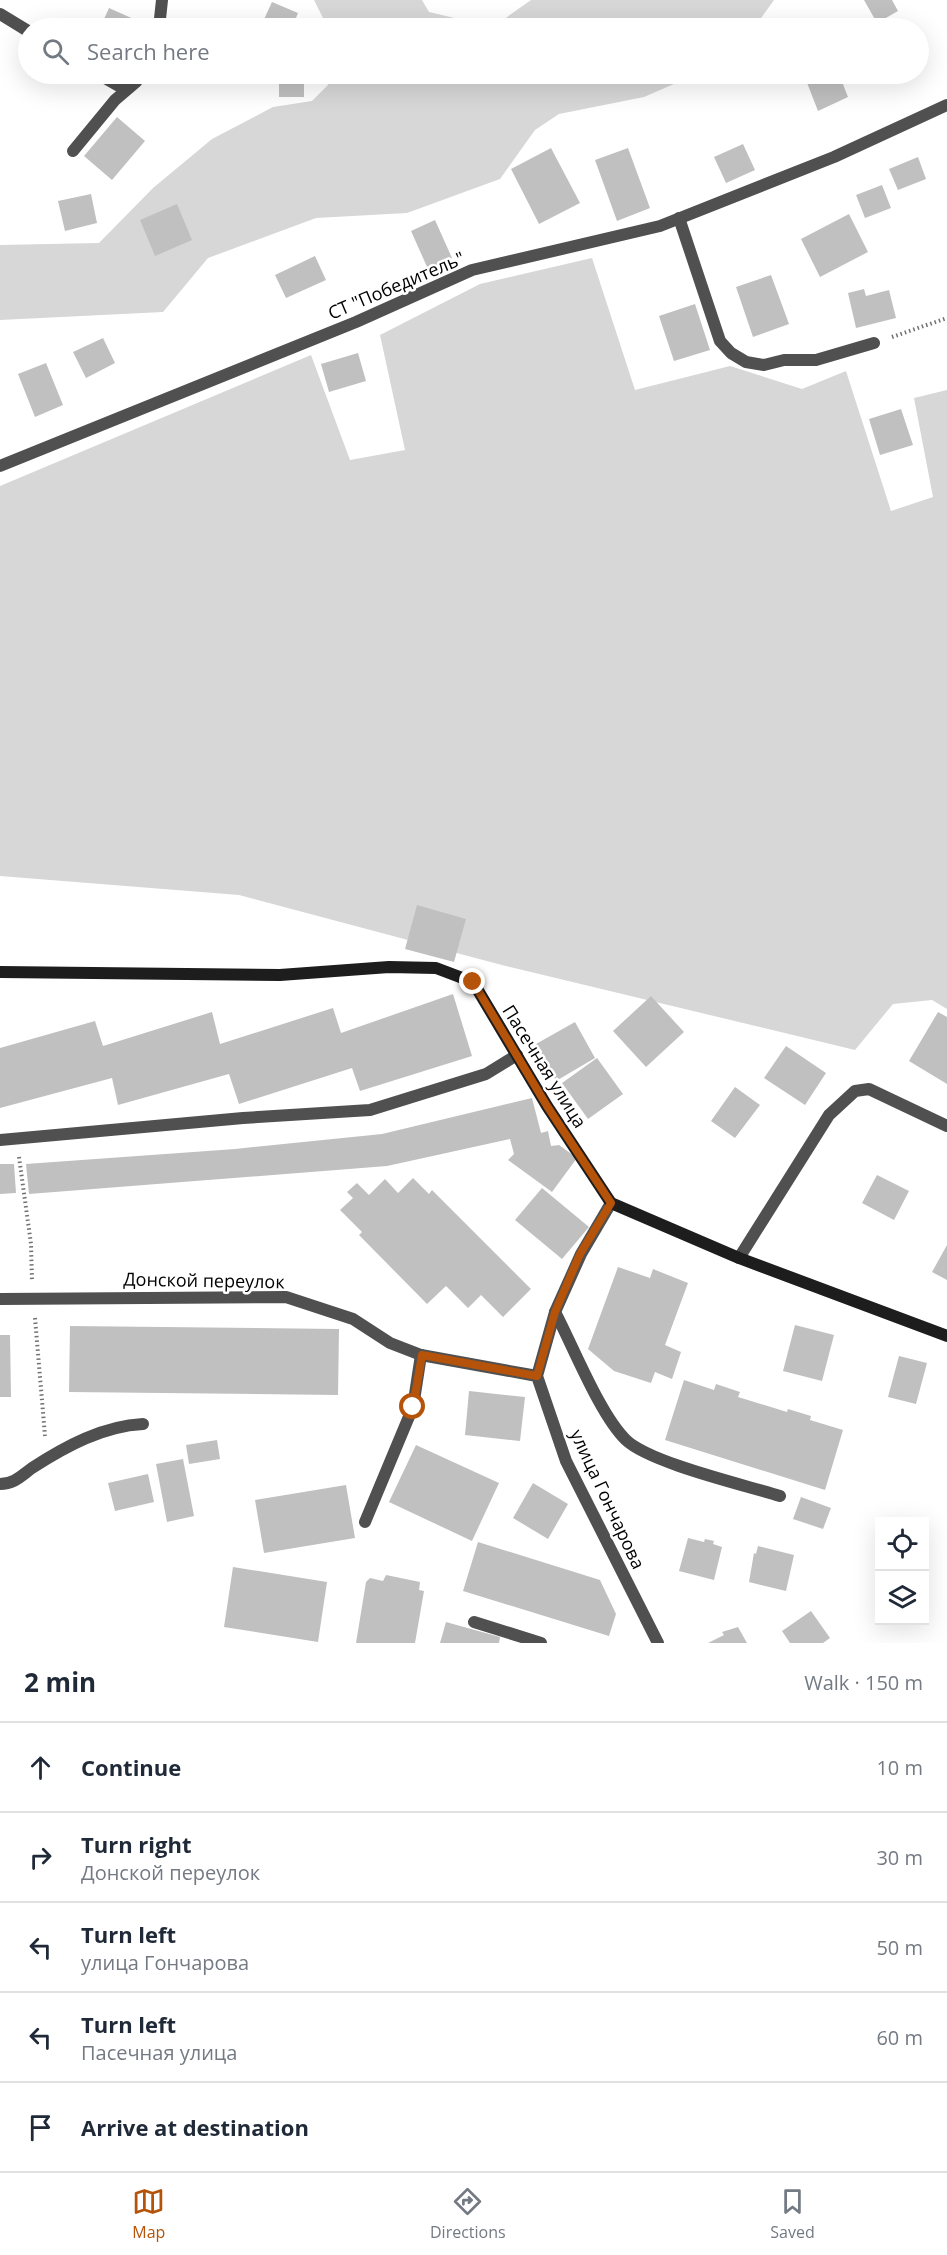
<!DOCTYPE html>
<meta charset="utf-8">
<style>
:root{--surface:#fff;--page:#f6f6f7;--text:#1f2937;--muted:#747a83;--line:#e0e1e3;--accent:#b45309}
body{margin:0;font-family:"Open Sans",sans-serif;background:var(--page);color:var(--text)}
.controls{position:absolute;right:18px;bottom:18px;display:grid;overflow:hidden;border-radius:0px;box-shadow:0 6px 24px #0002}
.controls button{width:54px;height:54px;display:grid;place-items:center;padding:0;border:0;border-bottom:2px solid var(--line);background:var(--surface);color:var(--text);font:30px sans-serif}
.stop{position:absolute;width:18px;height:18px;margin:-14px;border:4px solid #b45309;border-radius:50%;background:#fff}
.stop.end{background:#b45309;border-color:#fff;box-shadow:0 2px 6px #0008}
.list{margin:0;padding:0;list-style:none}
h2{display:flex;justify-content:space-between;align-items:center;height:78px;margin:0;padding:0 24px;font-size:26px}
h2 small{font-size:20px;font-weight:400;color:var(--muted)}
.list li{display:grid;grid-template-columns:39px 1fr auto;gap:18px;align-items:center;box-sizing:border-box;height:90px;padding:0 24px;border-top:2px solid var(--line)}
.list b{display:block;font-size:22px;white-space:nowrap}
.list p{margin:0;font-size:20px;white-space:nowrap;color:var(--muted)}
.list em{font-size:20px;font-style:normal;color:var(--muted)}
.icon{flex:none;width:33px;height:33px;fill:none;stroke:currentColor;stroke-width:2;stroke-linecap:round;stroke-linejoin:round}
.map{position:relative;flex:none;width:947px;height:1643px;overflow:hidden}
.search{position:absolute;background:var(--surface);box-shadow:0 6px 24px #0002;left:18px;right:18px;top:18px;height:66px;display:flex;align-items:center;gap:15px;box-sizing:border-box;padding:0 21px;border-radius:33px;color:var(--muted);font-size:22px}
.sheet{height:528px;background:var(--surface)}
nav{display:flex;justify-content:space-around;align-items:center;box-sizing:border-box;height:84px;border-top:2px solid var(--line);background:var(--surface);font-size:16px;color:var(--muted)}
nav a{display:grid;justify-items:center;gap:3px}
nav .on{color:var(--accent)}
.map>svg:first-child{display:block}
</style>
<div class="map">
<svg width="947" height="1643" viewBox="0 0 947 1643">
<rect width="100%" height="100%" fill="#fff"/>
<path fill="#d7d7d7" d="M314,0H422L429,12L493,27L531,0H774L754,28H328Z
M328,74H697L644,97L559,114L535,130L500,179L407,213L316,218L208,258L163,312L0,320V245L99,243L153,188L212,139L273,107L312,101L328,85Z
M592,258L635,390L730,366L802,389L846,371L891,511L933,497L914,398L947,390V1009L932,1000L893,1004L855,1050L498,964L239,895L0,876V486L311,355L350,460L405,450L380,335L480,284Z"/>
<path fill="#c0c0c0" d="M864,0H892L898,11L877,23Z
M272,2L298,13L292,28H260Z
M109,8L147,25L146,28H100Z
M279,74H304V97H279Z
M807,74H839L848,97L818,111L804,75Z
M117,117L145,141L112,180L84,156Z
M743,144L755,170L726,183L714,157Z
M551,148L580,203L539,224L511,169Z
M628,148L650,208L617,221L595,160Z
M918,157L926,179L898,190L889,169Z
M882,185L891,208L865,218L856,195Z
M91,194L97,223L65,231L58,201Z
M177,204L192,240L155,256L140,220Z
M849,214L868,252L820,277L801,239Z
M435,220L452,258L428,269L411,231Z
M315,256L326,280L286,298L275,275Z
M771,275L789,324L753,337L736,287Z
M864,289L866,296L889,290L896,318L856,328L848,293Z
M695,304L710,350L674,361L659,316Z
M103,338L115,363L86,378L73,352Z
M358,353L366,381L329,392L321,364Z
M46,363L63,405L35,417L18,374Z
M901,409L913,445L880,455L869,419Z
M417,905L466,919L454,962L405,949Z
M453,994L472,1056L360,1091L352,1068L239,1104L229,1074L118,1105L112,1078L0,1108V1048L95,1021L103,1046L212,1012L220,1044L333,1008L341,1033Z
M651,996L684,1032L646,1067L613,1031Z
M938,1012L947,1017V1084L909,1061Z
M575,1022L595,1058L556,1081L536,1044Z
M786,1046L826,1073L805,1105L764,1078Z
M597,1058L623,1094L588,1119L562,1083Z
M735,1087L760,1105L735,1138L711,1121Z
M532,1098L541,1133L548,1131L551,1146L559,1145L577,1158L552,1192L508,1160L514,1154L510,1139L387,1166L29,1194L26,1164L235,1149L382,1134Z
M0,1164H14L16,1193L0,1194Z
M877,1175L909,1191L894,1220L862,1203Z
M413,1178L429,1194L432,1190L531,1289L503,1317L481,1295L468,1308L446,1286L427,1304L359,1235L362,1232L340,1210L353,1198L347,1192L357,1183L369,1195L385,1179L398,1193Z
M542,1188L589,1227L562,1259L515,1220Z
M947,1245V1280L932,1272Z
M618,1267L650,1278L653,1269L688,1283L665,1345L681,1352L672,1379L655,1372L651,1383L614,1371L588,1349Z
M795,1325L834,1335L822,1381L783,1371Z
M70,1326L339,1329L338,1395L69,1392Z
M0,1335H10L11,1397H0Z
M899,1356L927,1363L916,1404L888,1397Z
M684,1380L714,1390L716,1384L740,1392L738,1397L787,1412L788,1409L811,1416L810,1420L843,1430L825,1490L665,1440Z
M469,1391L525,1397L520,1441L465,1435Z
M217,1440L220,1459L189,1464L186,1445Z
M416,1445L499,1483L472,1541L389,1502Z
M183,1459L194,1516L167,1522L156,1464Z
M148,1474L154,1502L115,1511L108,1483Z
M533,1483L568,1504L548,1539L513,1518Z
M346,1485L355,1538L264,1553L255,1500Z
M801,1497L831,1508L823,1529L793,1519Z
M688,1538L704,1542L705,1539L714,1541L713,1544L722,1547L714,1580L679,1571Z
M478,1542L600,1580L616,1614L609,1636L463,1591Z
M758,1546L794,1555L786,1591L749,1582L754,1553L756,1554Z
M233,1567L327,1582L318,1642L224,1627Z
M386,1575L420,1582L419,1590L424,1591L415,1643H356L366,1582L370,1578L383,1581Z
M811,1611L830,1638L823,1643H790L782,1631Z
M446,1622L500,1637L499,1643H440Z
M738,1627L747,1643H708L724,1635L722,1632Z"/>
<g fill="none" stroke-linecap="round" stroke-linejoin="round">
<path stroke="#727272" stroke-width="4" stroke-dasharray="1.5 3" stroke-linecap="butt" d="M892,337L947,318
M19,1157L31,1244L32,1281
M35,1318L45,1436"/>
<path stroke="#505050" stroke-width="12" d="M0,14L28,31
M159,28L162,0
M98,74L126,90
M73,151L115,100L136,82L141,74
M679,218L720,341L731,353L746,362L764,365L784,360H816L874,343
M0,1140L243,1118L370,1110L486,1074L517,1055
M739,1258L829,1115L855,1091L869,1089L947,1126
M555,1312C573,1346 600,1415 626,1440C650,1463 745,1485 780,1496
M0,1484C14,1484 21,1476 32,1468C66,1446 103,1426 143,1424
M365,1522L413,1407L421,1355
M474,1622L541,1643"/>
<path stroke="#505050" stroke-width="12" d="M0,466L356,322L472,270L660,226L834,157L947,105
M611,1203L581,1254L555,1312L537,1376L566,1461L658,1643
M0,1299L286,1297L353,1319L390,1343L421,1355L537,1376"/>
<path stroke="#1d1d1d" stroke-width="12" d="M0,972L280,975L389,967L436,968L473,982L547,1106L611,1203L739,1258L947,1336"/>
</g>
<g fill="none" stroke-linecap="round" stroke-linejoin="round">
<path stroke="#b45309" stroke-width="8" d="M413,1407L422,1355L537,1376L555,1312L580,1254L611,1203L547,1106L473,982"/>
</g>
<g text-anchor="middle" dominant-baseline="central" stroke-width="5" stroke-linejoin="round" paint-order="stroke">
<g font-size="18" fill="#000" stroke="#fff">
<text transform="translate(396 285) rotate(-23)">СТ "Победитель"</text>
<text transform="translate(545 1066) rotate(58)">Пасечная улица</text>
<text transform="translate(204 1280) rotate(1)">Донской переулок</text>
<text transform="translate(608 1499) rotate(65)">улица Гончарова</text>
</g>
</g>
</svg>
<div class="controls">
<button><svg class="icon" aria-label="locate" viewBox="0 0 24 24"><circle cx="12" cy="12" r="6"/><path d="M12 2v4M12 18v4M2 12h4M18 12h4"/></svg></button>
<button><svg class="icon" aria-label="layers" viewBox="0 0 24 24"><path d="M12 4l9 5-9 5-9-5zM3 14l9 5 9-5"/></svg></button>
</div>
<div class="stop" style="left:413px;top:1407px"></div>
<div class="stop end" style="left:473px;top:982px"></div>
<div class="search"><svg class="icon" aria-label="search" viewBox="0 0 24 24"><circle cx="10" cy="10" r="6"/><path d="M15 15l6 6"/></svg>Search here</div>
</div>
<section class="sheet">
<h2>2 min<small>Walk · 150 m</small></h2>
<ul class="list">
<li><svg class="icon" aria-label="ahead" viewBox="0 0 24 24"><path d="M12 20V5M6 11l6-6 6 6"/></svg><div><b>Continue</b></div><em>10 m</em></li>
<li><svg class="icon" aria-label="right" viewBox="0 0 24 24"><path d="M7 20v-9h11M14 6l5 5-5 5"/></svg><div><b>Turn right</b><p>Донской переулок</p></div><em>30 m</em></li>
<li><svg class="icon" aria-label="left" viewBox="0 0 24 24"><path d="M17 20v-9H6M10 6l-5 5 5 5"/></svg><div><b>Turn left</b><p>улица Гончарова</p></div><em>50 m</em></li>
<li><svg class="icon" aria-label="left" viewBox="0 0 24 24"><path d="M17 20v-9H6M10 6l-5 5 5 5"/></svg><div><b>Turn left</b><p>Пасечная улица</p></div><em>60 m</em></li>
<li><svg class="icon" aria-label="arrive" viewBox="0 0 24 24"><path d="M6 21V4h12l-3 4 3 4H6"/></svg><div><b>Arrive at destination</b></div></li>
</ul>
</section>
<nav>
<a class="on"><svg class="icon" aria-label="map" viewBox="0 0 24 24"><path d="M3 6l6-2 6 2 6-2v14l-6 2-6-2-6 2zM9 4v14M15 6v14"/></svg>Map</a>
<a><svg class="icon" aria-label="directions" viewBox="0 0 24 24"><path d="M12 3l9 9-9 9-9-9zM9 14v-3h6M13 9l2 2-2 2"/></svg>Directions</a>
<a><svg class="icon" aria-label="saved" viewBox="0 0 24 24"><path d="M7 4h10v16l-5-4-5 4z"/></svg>Saved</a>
</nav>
